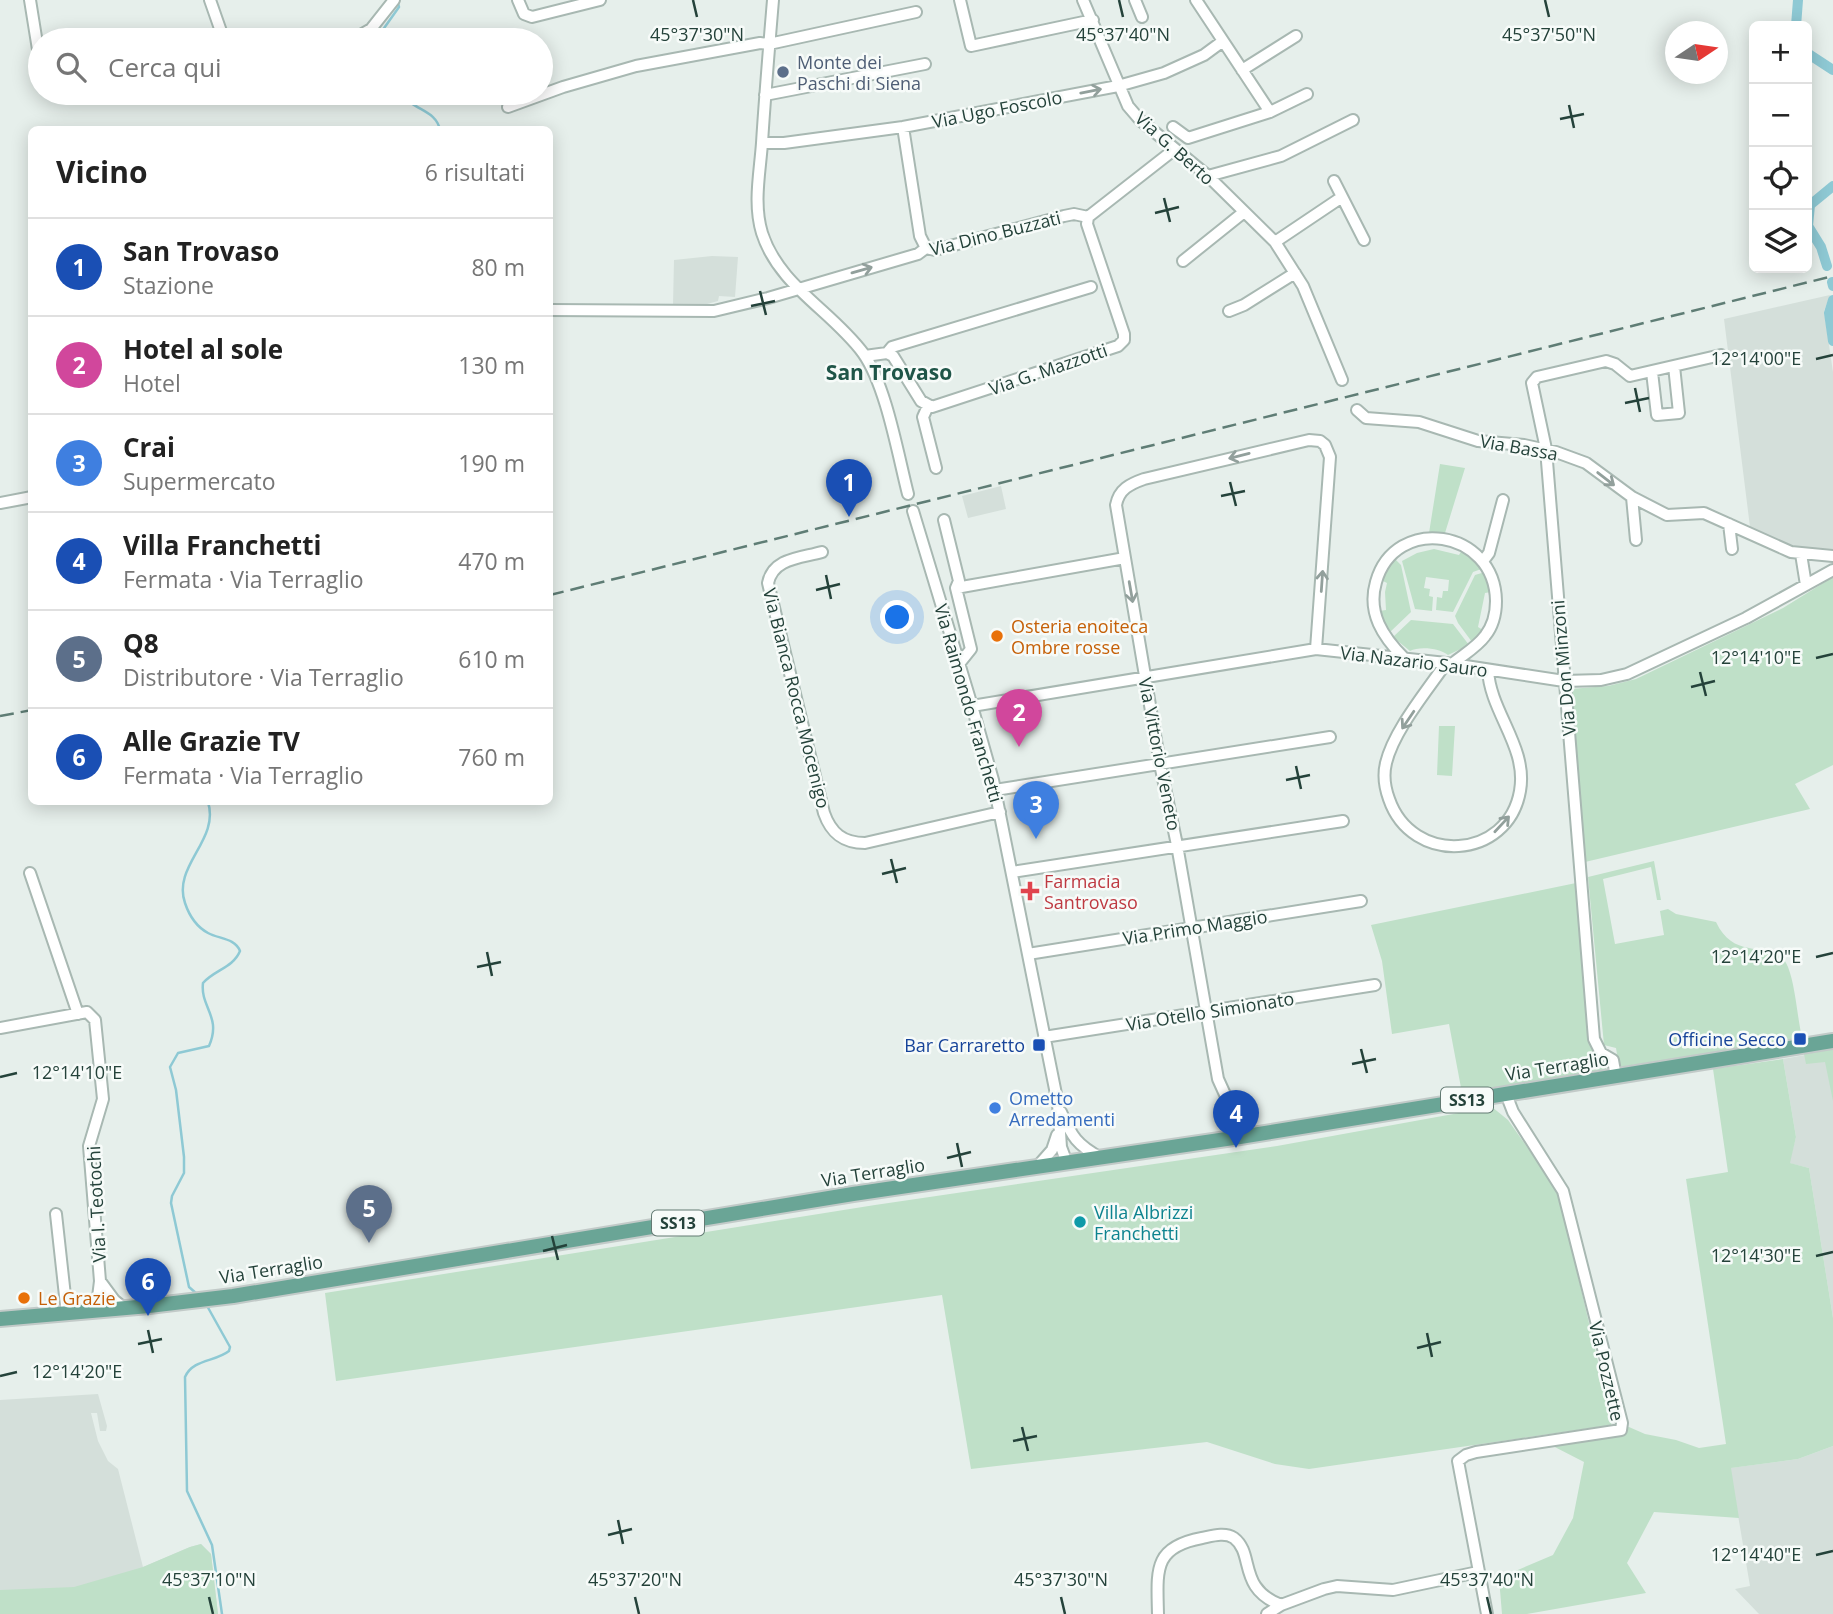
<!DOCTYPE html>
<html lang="it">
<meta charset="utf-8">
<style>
:root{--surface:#fff;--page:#f6f6f6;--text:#222;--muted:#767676;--line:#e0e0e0;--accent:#804e3d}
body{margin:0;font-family:"Open Sans",sans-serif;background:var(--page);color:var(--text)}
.controls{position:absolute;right:21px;top:21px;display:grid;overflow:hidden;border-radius:10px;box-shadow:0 4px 18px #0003}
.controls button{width:63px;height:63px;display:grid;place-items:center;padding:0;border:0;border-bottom:2px solid var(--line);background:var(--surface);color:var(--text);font:35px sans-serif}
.compass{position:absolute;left:1665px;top:21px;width:63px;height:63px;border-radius:50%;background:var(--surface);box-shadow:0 4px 18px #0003;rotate:77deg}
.you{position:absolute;left:898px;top:618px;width:24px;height:24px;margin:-18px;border:5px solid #fff;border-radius:50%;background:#1a73e8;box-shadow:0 0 0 10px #1a73e833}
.badge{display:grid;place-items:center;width:46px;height:46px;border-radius:50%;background:var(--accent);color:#fff;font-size:23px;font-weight:700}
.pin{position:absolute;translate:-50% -58px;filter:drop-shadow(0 2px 4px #0008)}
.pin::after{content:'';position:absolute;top:37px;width:24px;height:21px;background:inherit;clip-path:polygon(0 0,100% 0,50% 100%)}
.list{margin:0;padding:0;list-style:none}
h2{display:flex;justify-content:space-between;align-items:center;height:91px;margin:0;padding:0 28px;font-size:30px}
h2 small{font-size:23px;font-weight:400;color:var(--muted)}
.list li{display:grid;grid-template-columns:46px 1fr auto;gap:21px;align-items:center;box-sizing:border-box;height:98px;padding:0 28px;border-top:2px solid var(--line)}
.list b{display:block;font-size:26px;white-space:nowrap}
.list p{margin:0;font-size:23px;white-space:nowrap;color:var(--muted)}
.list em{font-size:23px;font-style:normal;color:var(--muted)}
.icon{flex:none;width:38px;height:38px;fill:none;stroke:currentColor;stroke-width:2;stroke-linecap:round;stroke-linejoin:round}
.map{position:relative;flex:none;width:1833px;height:1614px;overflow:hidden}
.search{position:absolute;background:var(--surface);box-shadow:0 4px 18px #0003;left:28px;top:28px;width:525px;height:77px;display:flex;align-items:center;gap:18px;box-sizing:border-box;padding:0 24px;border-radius:38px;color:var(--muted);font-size:26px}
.panel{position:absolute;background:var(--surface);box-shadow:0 4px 18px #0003;left:28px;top:126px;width:525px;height:679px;border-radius:10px}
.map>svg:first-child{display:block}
</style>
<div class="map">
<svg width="1833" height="1614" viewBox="0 0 1833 1614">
<rect width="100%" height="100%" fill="#e6efeb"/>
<path fill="#d4dfda" d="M712,256L738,257L735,297L719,296L718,301L707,304L673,305L674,260Z
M1830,295L1824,311L1833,372V549L1803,548L1786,543L1750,527L1724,319Z
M1001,486L1006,509L968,518L962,496Z
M1833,1050V1318L1809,1168L1789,1163L1796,1137L1783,1059Z
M98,1394L107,1426L106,1431H100L97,1413H91L98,1441L108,1461L118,1469L143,1567L190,1547L201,1544L211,1554L218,1614H0V1400Z
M1833,1446V1614H1759L1735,1589L1750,1586L1730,1468L1798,1459Z"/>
<path fill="#bfe0c8" d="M1440,464L1465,468L1445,533H1429Z
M1434,549L1459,555L1462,550L1484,568L1473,572L1453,612L1436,610L1437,597L1442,598L1443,591H1448L1449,580L1426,577L1424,588L1430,589L1429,596L1433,597L1432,611L1415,609L1402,561L1417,553Z
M1394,558L1401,565L1411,612L1389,633L1379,611L1386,610L1385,592L1387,583L1381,580Z
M1485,572L1491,592L1485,593L1478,627L1483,630L1472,642L1458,623L1455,616L1475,575Z
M1833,577V765L1795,784L1810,809L1585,862L1570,689L1608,686L1636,679L1783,608Z
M1411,620L1453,624L1469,645L1448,655C1440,648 1419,646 1410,651L1393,637Z
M1439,726H1455L1452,776L1437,775Z
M1654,861L1661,900H1657L1651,867L1603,879L1615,944L1664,935L1660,911L1668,909L1676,914L1716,922C1736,965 1775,936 1788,967C1795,985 1797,1013 1801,1033L1799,1039L1619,1067L1616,1048L1604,1045L1588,877Z
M1576,883L1591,1048L1607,1062L1606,1070L1462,1093L1449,1024L1392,1034L1382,961L1371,925Z
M1833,1049V1101L1825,1062L1806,1064L1804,1054Z
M1783,1059L1796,1137L1790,1163L1809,1168L1833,1318V1446L1798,1459L1731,1468L1739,1518L1654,1512L1627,1563L1646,1593L1527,1614H1502L1499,1578L1553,1555L1573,1518L1584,1462L1547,1443L1601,1434L1629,1427L1645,1434L1676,1440L1699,1448L1726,1444L1686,1179L1728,1172L1713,1069Z
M1492,1107L1508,1120L1558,1191L1612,1421L1611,1425L1309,1469L1275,1464L1207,1442L971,1469L942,1295L336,1381L325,1293L875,1205L1277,1146Z
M201,1544L211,1554L218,1614H0V1590L74,1587L143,1567L190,1547Z"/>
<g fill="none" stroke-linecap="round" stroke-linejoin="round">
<path stroke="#8ec9d4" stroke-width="2.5" d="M381,40L382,31L399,7L398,3
M403,93C412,111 436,109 440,130
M197,1294L189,1287L171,1203L172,1196L184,1173V1157L176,1090L170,1067L178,1053L209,1046C222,1017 200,1007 203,983C214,970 233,968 240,951C235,938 219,939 208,933C197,927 189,915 185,903C172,866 220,840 208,802
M206,1304L230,1347L229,1351C215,1362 193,1359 185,1377L187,1491L212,1545L222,1614"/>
<path stroke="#8ec9d4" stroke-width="10" d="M1796,26L1798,0
M1807,53L1833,70
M1827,266L1821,247L1808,226L1810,205L1833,186
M1832,282L1833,286
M1833,300L1829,313L1833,341"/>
<g stroke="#a8b8b2" stroke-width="14">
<path id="minor" d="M30,0L40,62
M210,0L224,40
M518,0L524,14L532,17L600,0
M773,0C769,48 765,95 762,143C760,172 753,204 762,233C779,286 831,310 863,353C886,385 898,455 908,494
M960,0L971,46L1093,20
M1083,0L1128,106L1140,120L1208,176L1275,242L1303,286L1342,380
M1135,0L1142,17
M1196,0L1270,112
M352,40L371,29L394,0
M1242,70L1296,36
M765,95L925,64
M508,107L563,87L636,66L760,43L769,44L916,12
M903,127L920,236L926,248
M1173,127L1188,138L1270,112L1307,94
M762,143H784L903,127L1118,86L1164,73L1204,55L1223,41
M1208,176L1281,156L1353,120
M1334,181L1364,240
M1275,242L1342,197
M1183,261L1244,212
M550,310L714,311L768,298L918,254L926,248L935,250L1064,216L1074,214L1088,217L1175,149
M1229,311L1244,305L1295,273
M887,353L893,356L921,401L932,407L1118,346L1124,340V334L1087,224L1088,217
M865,356L887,353L892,347L1091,287
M1652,372L1657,415L1679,413L1674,366
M928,406L923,417L936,468
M1357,410L1366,418L1419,422L1478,441L1524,445L1556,452L1586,463L1632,497L1667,515L1704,513L1791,552L1833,556
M1632,497L1636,540
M0,503L32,497
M913,511L972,706L993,780L1058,1104L1061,1147L1067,1163
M944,520L959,581L956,588
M1729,524L1732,549
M822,552C801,558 773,558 768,583L824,813C831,833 843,843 865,843L1000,812
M1801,554L1806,585
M1483,561L1489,553L1503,500
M1404,658C1383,637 1367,613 1376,582C1395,514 1495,529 1496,601C1496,613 1493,626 1485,636C1477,647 1463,655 1452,664
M1446,663C1427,691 1394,730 1386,763C1383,775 1385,788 1389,799C1412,866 1508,860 1520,791C1528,747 1490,712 1488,670
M959,664L971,649L956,588L1125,558
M972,706L1316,649L1446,663L1564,681L1601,680L1627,674L1746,618L1833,570
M995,790L1330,737
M1012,872L1343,821
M30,873L78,1014
M1028,954L1361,901
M0,1028L87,1012L95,1020L103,1099L89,1146L100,1281L98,1297L93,1311
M1044,1037L1375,985
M1616,1077L1613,1060L1601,1053L1594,1039L1546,449L1532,383L1537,377L1606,361L1615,364L1630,376L1721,355
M1061,1112C1072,1137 1077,1145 1101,1158
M1240,1137L1237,1121L1218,1079L1177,845L1160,764L1116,505C1119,489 1130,484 1144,479L1309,440L1320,441L1325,445L1330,457L1316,649
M1037,1167L1052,1150L1057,1135
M56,1214L67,1314
M100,1281L114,1300L125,1309
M1158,1614C1157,1570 1153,1547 1202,1538C1212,1536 1225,1532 1234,1538C1255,1554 1237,1588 1281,1605
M1267,1614L1281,1605L1324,1589L1337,1586L1393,1590L1478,1572
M1487,1614L1458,1461L1466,1455L1476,1452L1621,1430L1622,1423L1563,1191L1513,1112L1506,1094"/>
</g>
<g stroke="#c2cac8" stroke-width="18">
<path id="major" d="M0,1319L149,1306L233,1296L853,1194L1240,1137L1833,1041"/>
</g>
<use href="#minor" stroke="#fff" stroke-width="10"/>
<use href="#major" stroke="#6aa596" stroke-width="14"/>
<path stroke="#5f7d75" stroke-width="2.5" stroke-dasharray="14 7" stroke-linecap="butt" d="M550,595L1833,276
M0,716L32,710"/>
</g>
<defs><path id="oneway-shaft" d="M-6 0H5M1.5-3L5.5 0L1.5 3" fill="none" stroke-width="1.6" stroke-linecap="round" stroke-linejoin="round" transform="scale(1.75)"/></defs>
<g stroke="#92a09c">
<use href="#oneway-shaft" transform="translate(1091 91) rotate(-11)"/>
<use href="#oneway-shaft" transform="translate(862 270) rotate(-16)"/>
<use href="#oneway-shaft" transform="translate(1239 456) rotate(166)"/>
<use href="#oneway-shaft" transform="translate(1606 479) rotate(38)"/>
<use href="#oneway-shaft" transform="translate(1322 581) rotate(-86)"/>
<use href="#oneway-shaft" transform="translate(1131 592) rotate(80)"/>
<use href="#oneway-shaft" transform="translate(1408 720) rotate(124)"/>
<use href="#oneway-shaft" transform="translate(1502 824) rotate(-47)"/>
</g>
<path fill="none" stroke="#24423a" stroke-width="2.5" d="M693,0L697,17M1119,0L1123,17M1545,0L1549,17M1569,105L1574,128M1560,119L1584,114M1164,198L1170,222M1155,213L1179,207M760,291L766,315M751,306L775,301M1816,359L1833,355M1635,388L1640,412M1625,403L1649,398M1230,482L1236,506M1221,496L1245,491M826,575L831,599M816,590L840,584M1816,658L1833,654M1700,672L1706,696M1691,687L1715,681M1296,766L1301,789M1286,780L1310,775M891,859L897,883M882,874L906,868M487,952L492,976M1816,957L1833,953M477,967L501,962M1361,1049L1367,1073M1352,1064L1376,1059M0,1077L17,1073M957,1143L962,1167M947,1158L971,1152M552,1236L558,1260M543,1251L567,1245M1816,1256L1833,1252M148,1330L153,1353M1427,1333L1432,1357M138,1344L162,1339M1417,1348L1441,1342M0,1376L17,1372M1022,1427L1028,1451M1013,1441L1037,1436M618,1520L623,1544M608,1535L632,1529M1816,1555L1833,1551M209,1597L213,1614M635,1597L639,1614M1061,1597L1065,1614M1487,1597L1491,1614"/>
<circle fill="#5c6f8a" stroke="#f7fbf9" stroke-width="2.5" cx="783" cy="72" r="7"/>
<g fill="#e8710a" stroke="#f7fbf9" stroke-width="2.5">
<circle cx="997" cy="636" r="7"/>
<circle cx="24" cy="1298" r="7"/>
</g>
<path fill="#e0444e" stroke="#f7fbf9" stroke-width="2.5" d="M1026.5 880.5h7v7h7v7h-7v7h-7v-7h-7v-7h7z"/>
<g fill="#1a4fb4" stroke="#f7fbf9" stroke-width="2.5">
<rect x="1793" y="1032" width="14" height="14" rx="3.5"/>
<rect x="1032" y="1038" width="14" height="14" rx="3.5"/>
</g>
<circle fill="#3f7fe0" stroke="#f7fbf9" stroke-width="2.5" cx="995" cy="1108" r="7"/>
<circle fill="#0f9aa8" stroke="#f7fbf9" stroke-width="2.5" cx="1080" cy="1222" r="7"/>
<g text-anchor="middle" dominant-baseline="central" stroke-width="5" stroke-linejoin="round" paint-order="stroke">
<g fill="#f7fbf9" stroke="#637a73" stroke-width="2">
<rect x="1441" y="1087.5" width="52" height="25" rx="5"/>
<rect x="652" y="1210.5" width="52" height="25" rx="5"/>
</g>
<g font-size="16" font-weight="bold" fill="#24423a">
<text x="1467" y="1100">SS13</text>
<text x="678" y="1223">SS13</text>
</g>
<g font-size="18" fill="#4e5e75" stroke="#f7fbf9" text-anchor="start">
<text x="797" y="62">Monte dei<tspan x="797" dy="21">Paschi di Siena</tspan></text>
</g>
<g font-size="18" fill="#24423a" stroke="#f7fbf9">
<text transform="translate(997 109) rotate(-11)">Via Ugo Foscolo</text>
<text transform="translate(1175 148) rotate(42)">Via G. Berto</text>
<text transform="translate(995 233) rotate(-14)">Via Dino Buzzati</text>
<text transform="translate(1048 369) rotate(-19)">Via G. Mazzotti</text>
<text transform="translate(1519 447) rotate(10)">Via Bassa</text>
<text transform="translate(1414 661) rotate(7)">Via Nazario Sauro</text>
<text transform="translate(1563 668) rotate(-95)">Via Don Minzoni</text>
<text transform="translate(797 698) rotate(76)">Via Bianca Rocca Mocenigo</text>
<text transform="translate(969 703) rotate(74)">Via Raimondo Franchetti</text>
<text transform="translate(1160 754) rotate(79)">Via Vittorio Veneto</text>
<text transform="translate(1195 927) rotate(-9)">Via Primo Maggio</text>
<text transform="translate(1210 1011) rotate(-9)">Via Otello Simionato</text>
<text transform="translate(1557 1066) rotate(-9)">Via Terraglio</text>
<text transform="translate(873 1172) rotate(-9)">Via Terraglio</text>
<text transform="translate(96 1204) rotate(-93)">Via I. Teotochi</text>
<text transform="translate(271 1269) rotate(-9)">Via Terraglio</text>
<text transform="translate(1607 1371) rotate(77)">Via Pozzette</text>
</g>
<g font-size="18" fill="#c56008" stroke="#f7fbf9" text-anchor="start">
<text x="1011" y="626">Osteria enoiteca<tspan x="1011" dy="21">Ombre rosse</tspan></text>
<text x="38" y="1298">Le Grazie</text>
</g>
<g font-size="18" fill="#be3a42" stroke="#f7fbf9" text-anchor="start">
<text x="1044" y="881">Farmacia<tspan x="1044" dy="21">Santrovaso</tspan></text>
</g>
<g font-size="18" fill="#164399" stroke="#f7fbf9" text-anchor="end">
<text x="1786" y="1039">Officine Secco</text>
<text x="1025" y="1045">Bar Carraretto</text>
</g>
<g font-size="18" fill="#366cbe" stroke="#f7fbf9" text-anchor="start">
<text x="1009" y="1098">Ometto<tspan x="1009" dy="21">Arredamenti</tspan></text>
</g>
<g font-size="18" fill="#0d838f" stroke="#f7fbf9" text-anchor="start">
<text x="1094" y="1212">Villa Albrizzi<tspan x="1094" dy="21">Franchetti</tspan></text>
</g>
<g font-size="21" font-weight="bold" fill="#1f5548" stroke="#f7fbf9">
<text x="889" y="372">San Trovaso</text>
</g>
</g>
<g font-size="18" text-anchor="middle" fill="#24423a" stroke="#f7fbf9" stroke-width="5" stroke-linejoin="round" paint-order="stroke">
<text x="697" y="41">45°37'30"N</text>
<text x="1123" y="41">45°37'40"N</text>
<text x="1549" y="41">45°37'50"N</text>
<text x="1756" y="365">12°14'00"E</text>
<text x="1756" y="664">12°14'10"E</text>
<text x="1756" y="963">12°14'20"E</text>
<text x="77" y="1079">12°14'10"E</text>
<text x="1756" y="1262">12°14'30"E</text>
<text x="77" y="1378">12°14'20"E</text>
<text x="1756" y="1561">12°14'40"E</text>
<text x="209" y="1586">45°37'10"N</text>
<text x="635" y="1586">45°37'20"N</text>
<text x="1061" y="1586">45°37'30"N</text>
<text x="1487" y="1586">45°37'40"N</text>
</g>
</svg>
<div class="controls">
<button>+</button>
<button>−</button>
<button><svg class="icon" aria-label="locate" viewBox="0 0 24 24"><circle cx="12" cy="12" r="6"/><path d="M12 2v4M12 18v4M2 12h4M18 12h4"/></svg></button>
<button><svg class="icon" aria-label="layers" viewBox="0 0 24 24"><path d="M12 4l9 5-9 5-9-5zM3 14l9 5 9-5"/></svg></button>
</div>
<svg class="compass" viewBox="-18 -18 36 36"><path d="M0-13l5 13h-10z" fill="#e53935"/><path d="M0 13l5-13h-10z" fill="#767676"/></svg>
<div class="you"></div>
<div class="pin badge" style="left:849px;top:517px;background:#1a4fb4">1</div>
<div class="pin badge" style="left:1019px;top:747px;background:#d1479c">2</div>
<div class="pin badge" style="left:1036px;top:839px;background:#3f7fe0">3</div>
<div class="pin badge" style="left:1236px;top:1148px;background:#1a4fb4">4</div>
<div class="pin badge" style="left:369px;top:1243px;background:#5c6f8a">5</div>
<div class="pin badge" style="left:148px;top:1316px;background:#1a4fb4">6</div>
<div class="search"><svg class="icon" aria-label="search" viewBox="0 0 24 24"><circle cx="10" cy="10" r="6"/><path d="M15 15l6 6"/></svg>Cerca qui</div>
<section class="panel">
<h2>Vicino<small>6 risultati</small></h2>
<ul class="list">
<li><span class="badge" style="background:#1a4fb4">1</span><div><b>San Trovaso</b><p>Stazione</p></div><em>80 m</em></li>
<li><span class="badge" style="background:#d1479c">2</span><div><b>Hotel al sole</b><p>Hotel</p></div><em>130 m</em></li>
<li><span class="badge" style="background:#3f7fe0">3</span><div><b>Crai</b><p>Supermercato</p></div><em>190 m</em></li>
<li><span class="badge" style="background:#1a4fb4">4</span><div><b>Villa Franchetti</b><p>Fermata · Via Terraglio</p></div><em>470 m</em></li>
<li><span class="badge" style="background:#5c6f8a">5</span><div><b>Q8</b><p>Distributore · Via Terraglio</p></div><em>610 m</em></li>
<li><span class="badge" style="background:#1a4fb4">6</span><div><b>Alle Grazie TV</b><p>Fermata · Via Terraglio</p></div><em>760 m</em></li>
</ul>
</section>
</div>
